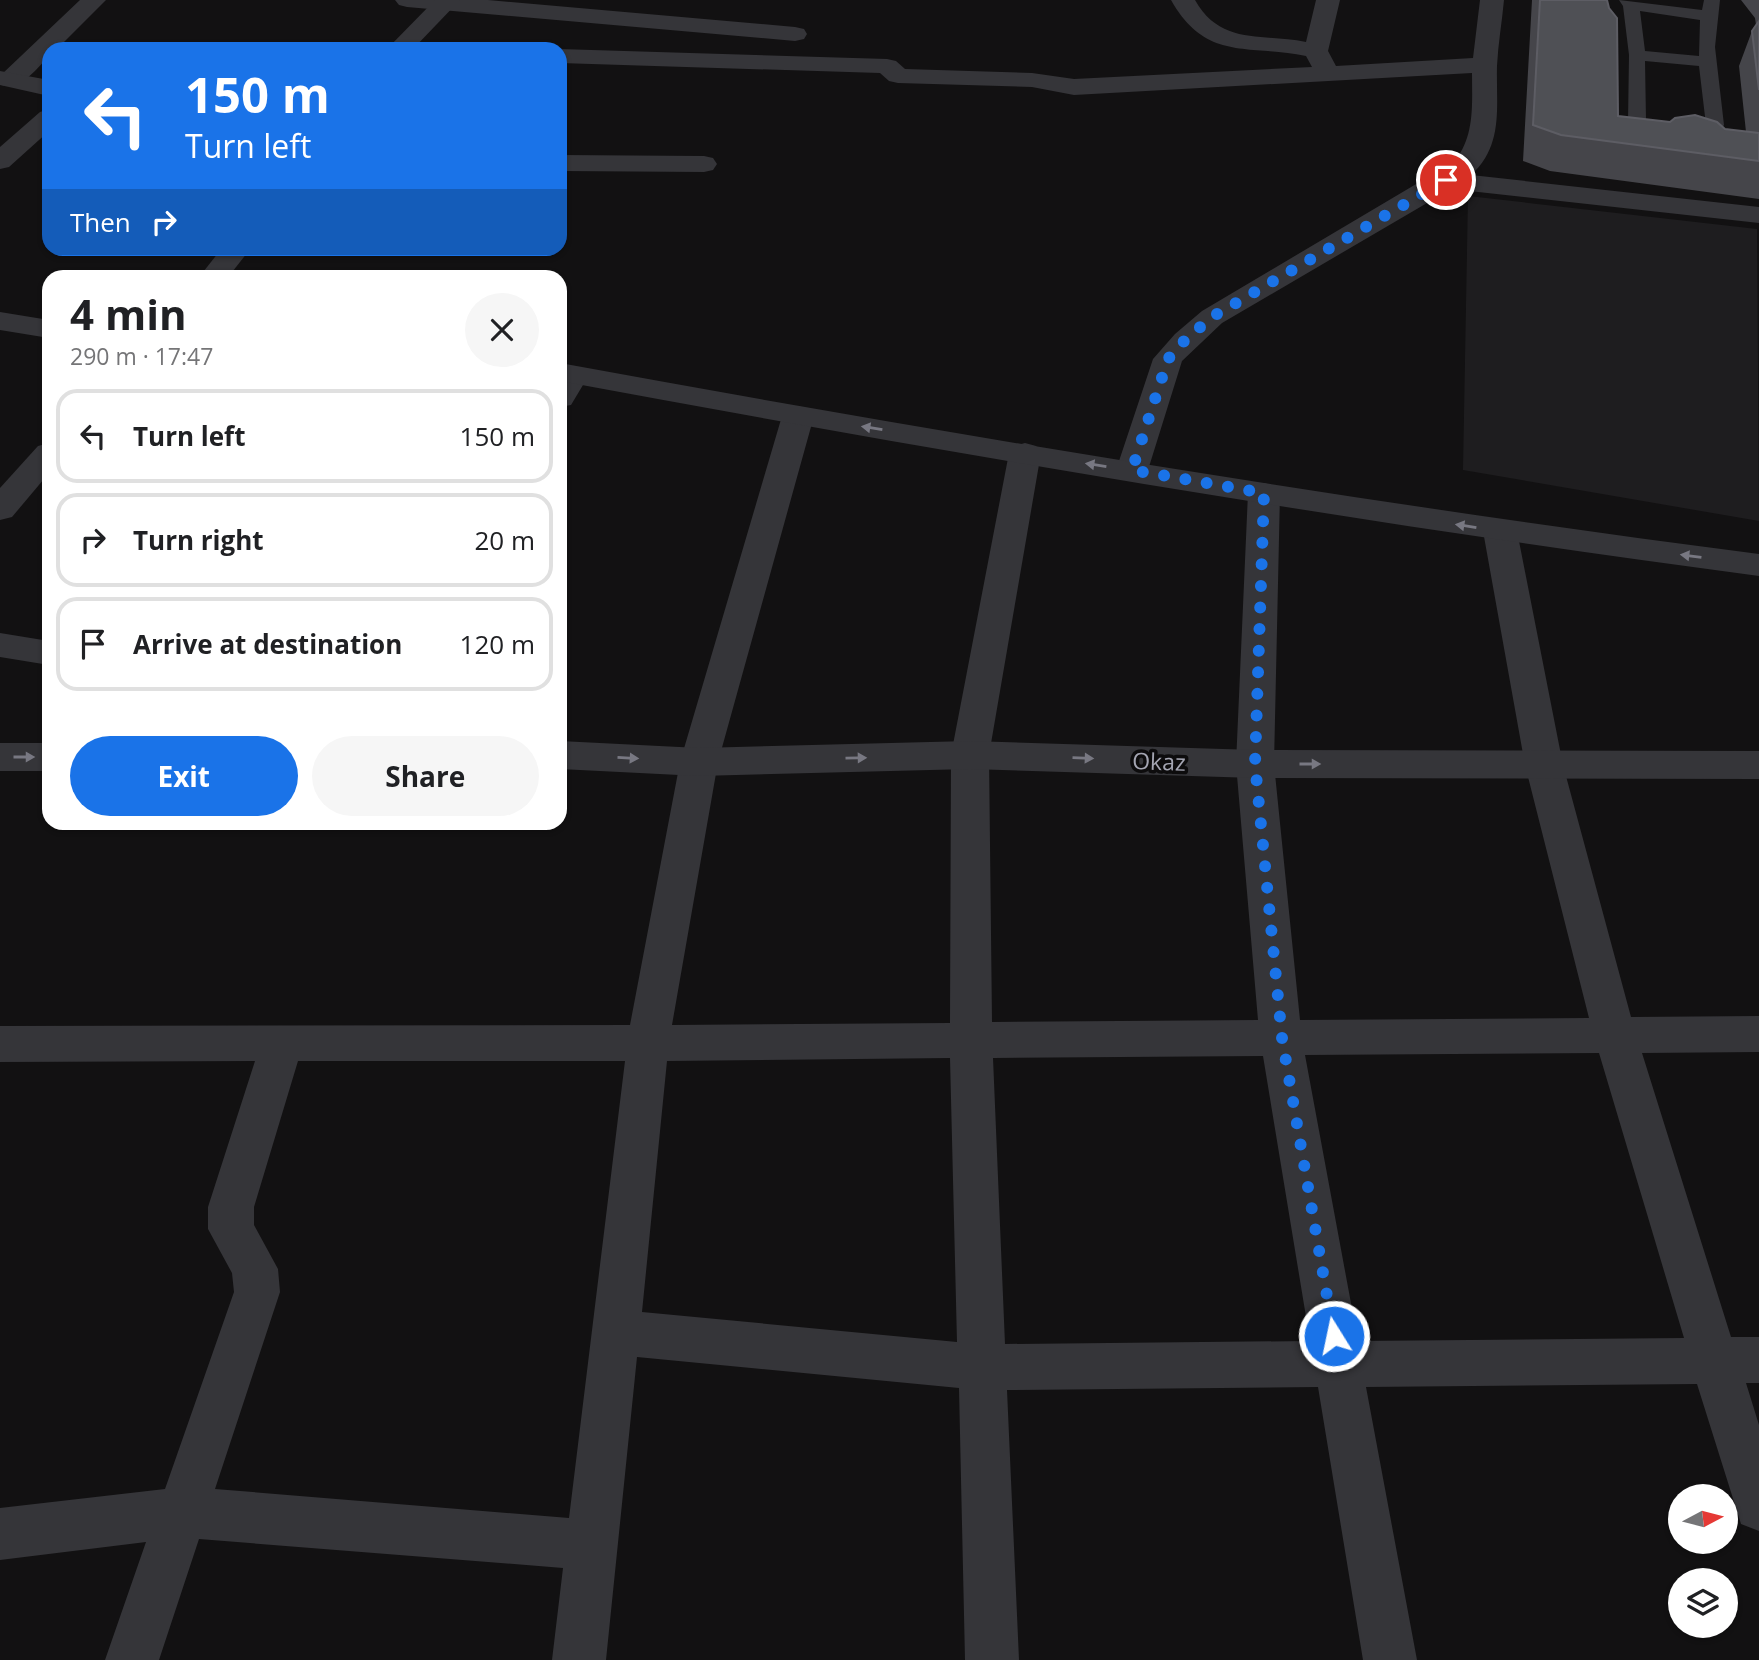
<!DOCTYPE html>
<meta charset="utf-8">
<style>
:root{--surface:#fff;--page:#f6f6f6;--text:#202124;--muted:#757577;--line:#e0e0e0;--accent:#1a73e8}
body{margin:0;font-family:"Open Sans",sans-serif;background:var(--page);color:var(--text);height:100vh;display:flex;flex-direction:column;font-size:26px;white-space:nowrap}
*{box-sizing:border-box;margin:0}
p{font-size:23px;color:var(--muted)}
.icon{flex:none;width:38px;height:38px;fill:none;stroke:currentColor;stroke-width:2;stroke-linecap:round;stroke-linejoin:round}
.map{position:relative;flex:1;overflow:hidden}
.details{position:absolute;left:42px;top:270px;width:525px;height:560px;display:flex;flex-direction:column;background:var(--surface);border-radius:21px;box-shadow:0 2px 5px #0004}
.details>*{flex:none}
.top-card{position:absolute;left:42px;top:42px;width:525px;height:214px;border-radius:21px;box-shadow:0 2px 5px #0004;background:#1a73e8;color:#fff;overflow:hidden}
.needle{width:46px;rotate:83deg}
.controls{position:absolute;left:1668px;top:1484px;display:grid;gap:14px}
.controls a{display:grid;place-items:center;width:70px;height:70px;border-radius:50%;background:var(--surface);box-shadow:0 2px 5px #0004;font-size:35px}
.pin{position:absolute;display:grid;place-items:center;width:60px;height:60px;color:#fff;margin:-30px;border:4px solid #fff;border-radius:50%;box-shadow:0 2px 7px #0007}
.me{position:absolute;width:77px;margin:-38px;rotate:350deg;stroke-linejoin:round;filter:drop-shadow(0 0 5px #0008)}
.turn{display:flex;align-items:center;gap:24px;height:147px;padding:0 28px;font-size:32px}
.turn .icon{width:91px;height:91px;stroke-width:2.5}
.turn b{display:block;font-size:49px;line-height:60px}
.then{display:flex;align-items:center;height:66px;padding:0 28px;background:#0003;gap:14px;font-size:26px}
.round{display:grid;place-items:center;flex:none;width:74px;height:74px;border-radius:37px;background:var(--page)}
.head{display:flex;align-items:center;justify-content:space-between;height:119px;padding:0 28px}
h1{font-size:42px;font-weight:700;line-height:52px}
.primary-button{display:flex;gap:14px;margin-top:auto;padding:14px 28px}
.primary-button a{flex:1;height:80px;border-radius:42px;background:var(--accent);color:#fff;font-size:28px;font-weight:700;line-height:80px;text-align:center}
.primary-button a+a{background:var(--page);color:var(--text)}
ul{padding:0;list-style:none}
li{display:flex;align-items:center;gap:21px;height:94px;margin:0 14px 10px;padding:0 14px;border:4px solid var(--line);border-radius:21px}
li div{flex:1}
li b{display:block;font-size:26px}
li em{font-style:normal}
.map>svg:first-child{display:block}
.built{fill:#1e1d1f}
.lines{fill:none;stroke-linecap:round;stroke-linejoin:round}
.service{fill:#353539;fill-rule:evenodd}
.minor{fill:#353539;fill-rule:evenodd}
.tertiary{fill:#353539;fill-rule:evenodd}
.wall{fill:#45454a}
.building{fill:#4f5055;stroke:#5d5d64;stroke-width:2}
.oneway{fill:#787882}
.route{stroke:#1a73e8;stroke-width:12;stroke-dasharray:0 21.6}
.labels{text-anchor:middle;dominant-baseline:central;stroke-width:7;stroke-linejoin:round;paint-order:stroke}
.street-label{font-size:23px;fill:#a4a5b2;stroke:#0d0c0d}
</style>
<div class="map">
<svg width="1759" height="1660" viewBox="0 0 1759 1660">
<rect width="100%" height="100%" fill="#121112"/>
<!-- built -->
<path class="built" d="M1468,196L1757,229L1759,521L1463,470Z"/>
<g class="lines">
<!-- service -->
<path class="service" d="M1619,0L1702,10L1704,0H1720L1715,47L1724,125L1717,137C1689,146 1649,148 1628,122L1629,55L1623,6ZM1640,11L1700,20L1699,56L1645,51ZM1645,61L1699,66L1706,125L1704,130L1672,132L1646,120Z"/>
<!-- minor -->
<g class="minor">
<path d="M80,0H106L57,49H49V56C35,70 22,90 1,85V75Z"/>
<path d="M395,0H488L795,27L804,29L807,34L804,39L795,41L407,7L399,5Z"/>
<path d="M1171,0H1195C1221,46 1262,33 1306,42L1316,0H1340L1328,51L1336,66L1473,58L1480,0H1504C1502,22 1498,44 1497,66C1496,107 1504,145 1471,175L1759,207V223L1451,189L1222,323L1182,361L1148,470L1143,477L1132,480L1121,477L1116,470L1153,359L1175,334L1202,311L1455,161C1475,135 1472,105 1472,73L1074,95L1032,87L898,83L889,81L880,73L560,63L559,49L887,59L896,61L905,69L1032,73L1074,79L1312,67L1306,56C1248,44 1206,62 1171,0Z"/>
<path d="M49,109V131L9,167L0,169V147L40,112Z"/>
<path d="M560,155L704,156L713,158L717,164L713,170L704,172L560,171Z"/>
<path d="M0,312L49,320V338L0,330Z"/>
<path d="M574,366L585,369L589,375L571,405L560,407V373L563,369Z"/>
<path d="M798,406L809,409L814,416L718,762L672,1025L950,1023L951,755L1009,453L1014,446L1025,443L1036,446L1041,453L989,755L992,1022L1258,1020L1236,764L1248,493L1253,486L1264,483L1275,486L1280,493L1274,764L1300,1020L1589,1018L1525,765L1483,531L1488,523L1500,520L1512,523L1517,531L1563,765L1631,1017L1759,1016V1052L1642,1053L1731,1337H1759V1383H1746L1759,1425V1531L1741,1524L1697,1384L1366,1387L1417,1660H1363L1318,1387L1007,1390L1019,1660H965L959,1388L637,1357L606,1660H552L563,1568L199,1539L159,1660H105L146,1542L0,1560V1508L165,1489L234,1292L232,1273L208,1229V1207L255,1061L0,1062V1026L630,1025L680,762L782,416L787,409ZM1599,1053L1684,1338L1358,1341L1305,1055ZM1263,1056L1310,1341L1005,1344L993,1058ZM950,1058L957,1342L642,1312L667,1061ZM298,1061H625L569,1518L215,1489L280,1292L278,1269L254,1225V1207Z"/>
<path d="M0,633L49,641V665L0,657Z"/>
</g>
<!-- tertiary -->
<g class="tertiary">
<path d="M435,0H460L413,49H387Z"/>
<path d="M0,71L49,80V96L0,85Z"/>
<path d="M222,248H251L229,276H200Z"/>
<path d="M560,363C958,436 1358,502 1759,554V576C1358,523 958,455 560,381Z"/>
<path d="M49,443V473L12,517L0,520V488L38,446Z"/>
<path d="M560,741L699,748L970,741L1255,750L1759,751V779L1255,778L970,769L699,776L560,769Z"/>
<rect x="0" y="743" width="49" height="28"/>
</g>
</g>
<!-- wall -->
<path class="wall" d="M1532,0H1607L1618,116L1746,132L1739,66L1752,31L1756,25L1755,18L1741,0H1759V199L1550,171L1523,161Z"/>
<!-- building -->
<g class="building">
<path d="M1540,0H1607L1609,8L1617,18L1618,116L1670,122L1675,118L1695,115L1717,122L1725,129L1759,133V161L1561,135L1533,125Z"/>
<path d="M1759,21V90L1752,31Z"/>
</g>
<!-- one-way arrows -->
<defs><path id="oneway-solid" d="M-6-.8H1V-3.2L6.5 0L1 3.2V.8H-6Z" transform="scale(1.75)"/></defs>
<g class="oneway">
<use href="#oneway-solid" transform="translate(872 428) rotate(-171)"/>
<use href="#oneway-solid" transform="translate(1096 465) rotate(-171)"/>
<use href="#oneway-solid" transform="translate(1466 526) rotate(-171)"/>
<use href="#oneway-solid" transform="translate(1691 556) rotate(-173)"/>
<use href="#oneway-solid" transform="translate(24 757)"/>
<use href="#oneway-solid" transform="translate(628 758) rotate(3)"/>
<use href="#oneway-solid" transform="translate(856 758) rotate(-1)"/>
<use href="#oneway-solid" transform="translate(1083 758) rotate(2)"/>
<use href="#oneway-solid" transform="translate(1310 764)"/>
</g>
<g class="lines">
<!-- route -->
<path class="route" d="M1334,1336L1282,1038L1255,764L1264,493L1132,470L1168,359L1185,340L1212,317L1446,180"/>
</g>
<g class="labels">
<!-- street labels -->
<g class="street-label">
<text transform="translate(1159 761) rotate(2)">Okaz</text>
</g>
</g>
</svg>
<div class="controls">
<a><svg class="needle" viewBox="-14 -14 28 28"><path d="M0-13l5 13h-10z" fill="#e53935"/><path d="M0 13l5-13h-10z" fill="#757577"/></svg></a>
<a><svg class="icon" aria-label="layers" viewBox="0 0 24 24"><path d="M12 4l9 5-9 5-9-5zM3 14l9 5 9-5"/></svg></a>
</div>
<div class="pin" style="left:1446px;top:180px;background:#d93025"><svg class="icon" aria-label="arrive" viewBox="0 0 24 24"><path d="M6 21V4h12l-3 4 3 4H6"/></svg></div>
<svg class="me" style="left:1334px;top:1336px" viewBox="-20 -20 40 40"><circle r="17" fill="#1a73e8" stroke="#fff" stroke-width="3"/><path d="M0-11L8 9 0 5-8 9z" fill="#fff"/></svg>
<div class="top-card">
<div class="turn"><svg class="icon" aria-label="left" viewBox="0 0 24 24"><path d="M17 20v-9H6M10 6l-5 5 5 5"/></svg><div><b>150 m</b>Turn left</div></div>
<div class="then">Then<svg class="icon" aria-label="right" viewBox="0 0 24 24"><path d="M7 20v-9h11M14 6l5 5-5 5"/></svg></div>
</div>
<section class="details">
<div class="head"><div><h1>4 min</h1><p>290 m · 17:47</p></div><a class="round"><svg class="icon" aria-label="close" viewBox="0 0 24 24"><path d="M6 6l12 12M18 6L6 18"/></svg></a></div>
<ul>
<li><svg class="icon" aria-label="left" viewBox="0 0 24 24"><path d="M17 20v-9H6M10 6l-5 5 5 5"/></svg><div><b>Turn left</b></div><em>150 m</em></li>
<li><svg class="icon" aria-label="right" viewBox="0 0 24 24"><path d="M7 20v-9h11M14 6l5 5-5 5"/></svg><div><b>Turn right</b></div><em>20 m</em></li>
<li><svg class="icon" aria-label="arrive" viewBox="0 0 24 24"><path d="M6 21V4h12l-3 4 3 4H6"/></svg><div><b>Arrive at destination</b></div><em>120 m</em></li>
</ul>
<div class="primary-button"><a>Exit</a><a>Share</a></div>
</section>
</div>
